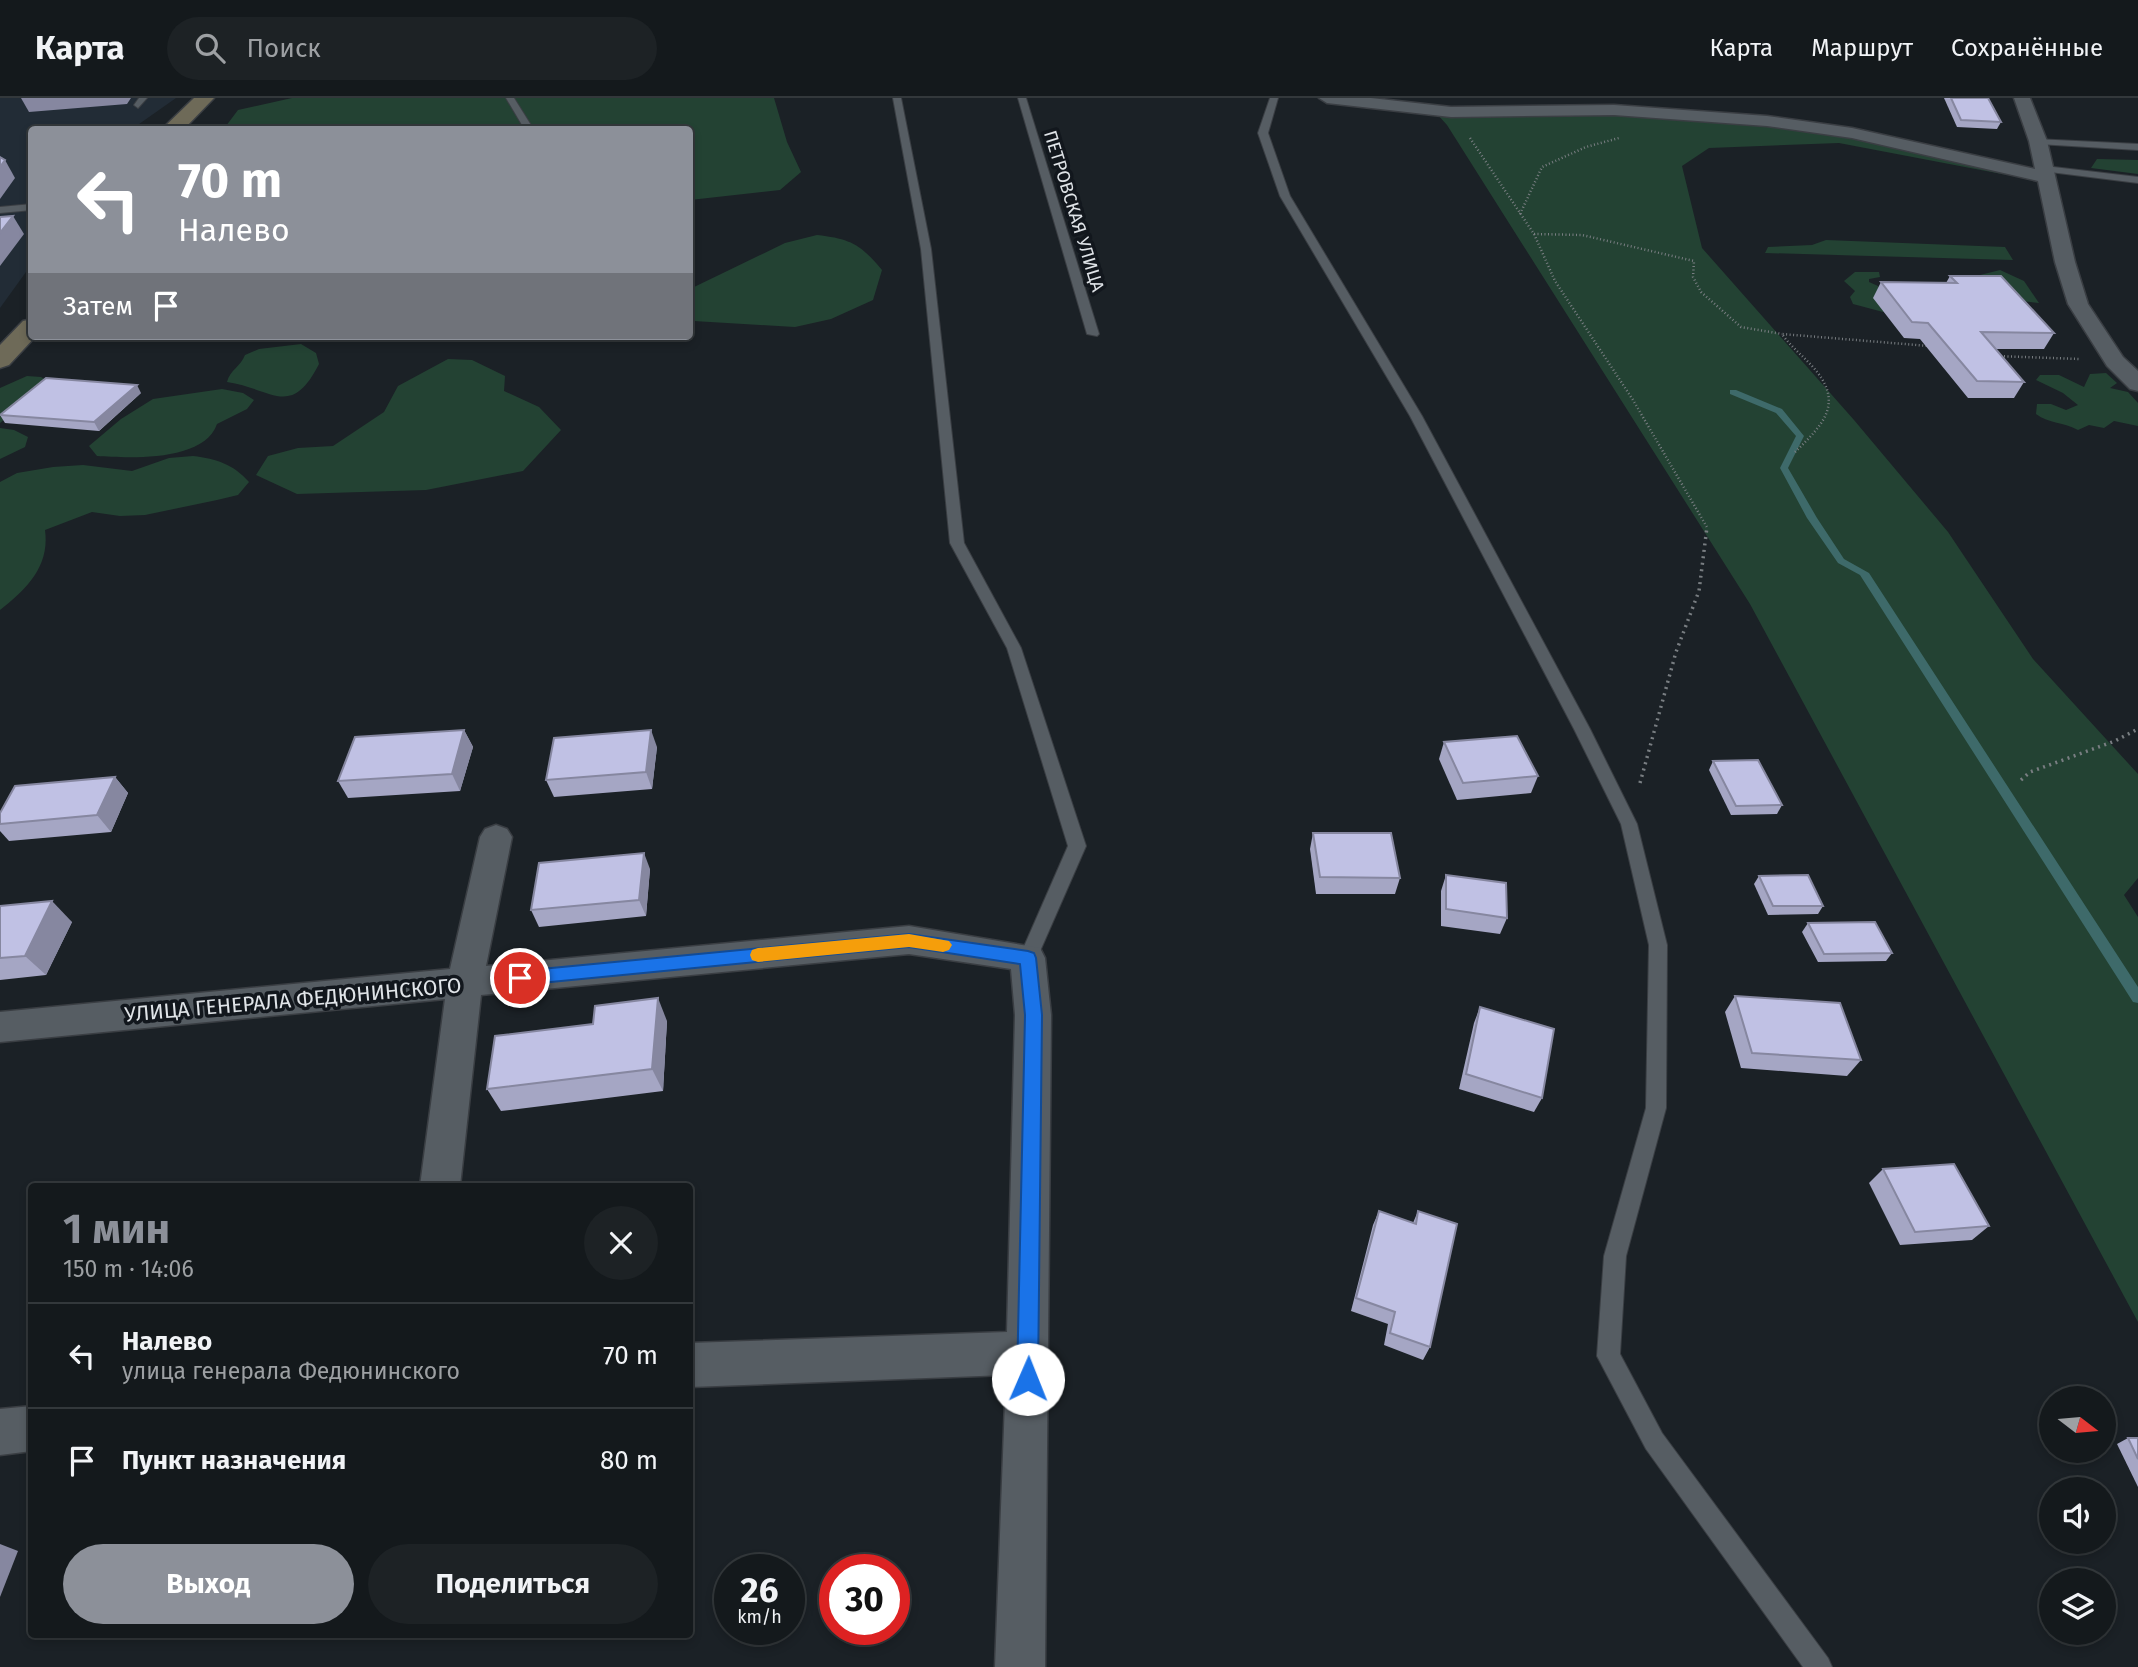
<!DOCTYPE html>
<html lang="ru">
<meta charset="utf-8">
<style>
:root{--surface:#14191c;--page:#1d2225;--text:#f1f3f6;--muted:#9da0a3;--line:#33383b;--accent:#8c9099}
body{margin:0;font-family:"Fira Sans",sans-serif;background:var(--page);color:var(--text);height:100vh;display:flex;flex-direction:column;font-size:26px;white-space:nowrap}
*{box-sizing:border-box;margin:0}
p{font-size:23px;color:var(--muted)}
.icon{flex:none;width:38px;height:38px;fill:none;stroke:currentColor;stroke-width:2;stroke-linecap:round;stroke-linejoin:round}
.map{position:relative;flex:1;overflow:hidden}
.drawer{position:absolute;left:28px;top:1085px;width:665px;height:455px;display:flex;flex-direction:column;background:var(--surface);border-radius:7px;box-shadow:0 4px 10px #0003,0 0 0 2px var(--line)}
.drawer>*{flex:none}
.guide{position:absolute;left:28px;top:28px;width:665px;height:214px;border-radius:7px;box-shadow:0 4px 10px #0003,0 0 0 2px var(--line);background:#8c9099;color:#fff;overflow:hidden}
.needle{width:46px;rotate:106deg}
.tools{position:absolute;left:2039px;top:1288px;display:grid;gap:14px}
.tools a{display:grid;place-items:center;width:77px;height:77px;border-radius:50%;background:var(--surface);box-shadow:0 4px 10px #0003,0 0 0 2px var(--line);font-size:35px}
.speed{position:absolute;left:714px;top:1456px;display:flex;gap:14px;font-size:35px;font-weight:700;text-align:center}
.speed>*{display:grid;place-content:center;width:91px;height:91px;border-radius:50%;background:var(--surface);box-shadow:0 4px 10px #0003,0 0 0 2px var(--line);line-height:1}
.speed small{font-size:18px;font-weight:400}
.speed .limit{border:10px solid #d22;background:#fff;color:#111}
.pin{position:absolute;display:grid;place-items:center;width:60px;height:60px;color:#fff;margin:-30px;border:4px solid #fff;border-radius:50%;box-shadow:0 2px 7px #0007}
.me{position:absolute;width:77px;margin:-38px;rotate:1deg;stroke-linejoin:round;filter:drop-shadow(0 0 5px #0008)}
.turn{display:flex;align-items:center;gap:24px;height:147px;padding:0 35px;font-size:32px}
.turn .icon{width:91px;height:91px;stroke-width:2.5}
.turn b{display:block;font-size:49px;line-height:60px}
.then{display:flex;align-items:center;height:66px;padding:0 35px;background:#0003;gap:14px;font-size:26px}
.round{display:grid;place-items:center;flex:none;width:74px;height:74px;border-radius:37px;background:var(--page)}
.headline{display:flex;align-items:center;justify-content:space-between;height:119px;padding:0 35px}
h1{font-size:42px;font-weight:700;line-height:52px;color:var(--accent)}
.action{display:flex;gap:14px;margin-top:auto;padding:14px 35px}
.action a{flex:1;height:80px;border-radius:42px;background:var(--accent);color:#fff;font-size:28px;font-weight:700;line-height:80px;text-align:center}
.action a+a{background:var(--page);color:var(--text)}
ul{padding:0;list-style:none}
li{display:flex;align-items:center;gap:21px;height:105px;padding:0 35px;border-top:2px solid var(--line)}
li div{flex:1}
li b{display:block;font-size:26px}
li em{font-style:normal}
header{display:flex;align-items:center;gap:42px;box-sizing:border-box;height:98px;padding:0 35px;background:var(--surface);border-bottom:2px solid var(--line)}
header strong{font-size:33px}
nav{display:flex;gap:38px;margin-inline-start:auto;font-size:24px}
.search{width:490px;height:63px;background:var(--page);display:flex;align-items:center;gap:18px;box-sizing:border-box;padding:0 24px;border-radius:38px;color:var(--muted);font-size:26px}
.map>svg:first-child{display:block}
.built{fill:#222c36}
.green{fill:#234233}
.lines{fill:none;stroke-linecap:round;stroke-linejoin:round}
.stream{fill:#3e6a6a;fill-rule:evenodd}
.service-casing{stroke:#3a3e43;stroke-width:2}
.minor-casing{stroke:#3a3e43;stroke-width:3}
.secondary-casing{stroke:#3a3e43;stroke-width:3}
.path-far1{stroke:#797e82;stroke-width:2.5;stroke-dasharray:1 2.5;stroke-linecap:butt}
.path{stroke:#797e82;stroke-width:3.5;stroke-dasharray:2 4.5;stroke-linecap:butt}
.service{fill:#565d63;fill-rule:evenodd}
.minor{fill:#565d63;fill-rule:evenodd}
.secondary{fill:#6e6a58;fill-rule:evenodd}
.wall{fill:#a5a6c4}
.shaded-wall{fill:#8687a0}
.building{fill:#c0c1e4;stroke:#8687a0;stroke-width:2}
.route{fill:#1a73e8;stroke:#114b97;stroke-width:2}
.slow{fill:#f59e0b}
.labels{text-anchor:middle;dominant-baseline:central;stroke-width:7;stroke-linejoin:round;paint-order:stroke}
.far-street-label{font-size:18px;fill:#e0e4e8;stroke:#12171d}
.street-label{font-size:21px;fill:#e0e4e8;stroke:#12171d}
</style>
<header>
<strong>Карта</strong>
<div class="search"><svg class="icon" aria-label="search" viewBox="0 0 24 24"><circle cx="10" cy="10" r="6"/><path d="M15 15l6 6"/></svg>Поиск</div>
<nav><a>Карта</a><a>Маршрут</a><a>Сохранённые</a></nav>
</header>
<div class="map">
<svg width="2138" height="1569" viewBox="0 0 2138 1569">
<rect width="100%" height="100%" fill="#1b2126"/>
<!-- built -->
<path class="built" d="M0,0H176L132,31L32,32L31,167L0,210Z"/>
<!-- green -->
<g class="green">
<path d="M292,0H774L787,44L801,74L780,92L690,102V32H223L238,12Z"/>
<path d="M1437,16H1640L1774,28L1878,44L2007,77L1839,45L1709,50L1682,68L1702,150L1854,322L1948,434L2033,561L2138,676V780L2124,797L2138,819V1224L1750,506L1447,27Z"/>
<path d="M2097,61L2138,62V76L2091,70Z"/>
<path d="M817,137C851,141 860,146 882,172L873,202L831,221L795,229L694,223L690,219V191L785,145Z"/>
<path d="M1826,142L2005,149L2013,162L1765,155L1768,149L1812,147Z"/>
<path d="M2000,172L2024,183L2039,205L2014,202L1976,178Z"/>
<path d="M1855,174H1879L1880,179L1869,181V184L1878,188L1881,196L1899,215L1883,214L1853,206L1850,199L1855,193L1844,183Z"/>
<path d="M301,246L316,255L319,266C291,321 273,291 227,284C230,272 241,268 245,257L259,251Z"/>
<path d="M448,261L472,262L505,278L504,293L539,309L561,332L523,373L426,392L297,396L256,377L268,358L298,350L333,348L384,314L398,288Z"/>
<path d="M2106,275L2117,285L2110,290L2128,294L2138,305V328L2114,323L2104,330L2089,327L2078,332C2064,324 2049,326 2036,316L2037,306H2051L2066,312L2078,307L2063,295L2036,282L2040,277H2059L2084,289L2090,276Z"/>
<path d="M27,278L41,279L49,284L0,325V290Z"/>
<path d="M222,291L243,295L254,302L247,311L217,326C204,364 130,360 97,358L89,348L121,321L153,301Z"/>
<path d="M0,330L14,332L28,339L25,349L0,361Z"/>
<path d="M193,358C217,361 233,366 249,384L238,397L217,402L145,417L120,418L92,414L45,432C50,469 26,491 0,512V384L17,375L53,369L83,367L132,373L169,360Z"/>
</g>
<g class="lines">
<!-- stream -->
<path class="stream" d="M1730,292H1736L1782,311L1804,338L1788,370L1817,420L1844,461L1869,475L2138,889V905L2133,904L1860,477L1838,465L1807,420L1780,370L1796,338L1776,315L1730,296Z"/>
<defs>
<g id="service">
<path d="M139,0H147L138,10L134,7Z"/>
<path d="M506,0H514L534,32H525Z"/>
<path d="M893,0H901L931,151L964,445L1021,550L1086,748L1037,860L1034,865L1028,867L1022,865L1019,860L1068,748L1007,550L950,445L921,151Z"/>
<path d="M1018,0H1026L1099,236L1097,238L1087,236Z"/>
<path d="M1270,0H1278L1268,35L1290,98L1422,318L1590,631L1637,726L1667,847L1666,1010L1626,1158L1620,1256L1662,1335L1828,1560L1832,1569H1803L1646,1351L1597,1258L1604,1158L1646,1010L1649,847L1621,726L1574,631L1410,318L1280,98L1258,35Z"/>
<path d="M2035,41L2138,46V52L2038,46L2035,45Z"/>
<path d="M2045,68L2138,79V85L2042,73L2040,71Z"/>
<path d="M32,106V112L0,115V109Z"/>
</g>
<g id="minor">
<path d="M1319,0H1371L1451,9L1614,7L1767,18L1852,30L2035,71L2029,43L2014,0H2030L2047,43L2075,164L2088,206L2123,259L2138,273V293L2130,291L2107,268L2068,206L2055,164L2038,83L1852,40L1767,28L1614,17L1451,19L1327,5Z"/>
<path d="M496,727L507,731L512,739L486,868L909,828L1040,850L1045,860L1051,917L1045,1569H995L1006,1277L690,1289V1245L1007,1234L1015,917L1011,871L909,856L481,897L460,1088H420L445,901L0,944V914L450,871L480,739L485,731Z"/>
<path d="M32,1308V1353L0,1357V1311Z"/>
</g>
<g id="secondary">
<path d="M194,0H214L183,32H161Z"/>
<path d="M32,221V238H36L9,267L0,270V247L23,223Z"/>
</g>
</defs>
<!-- service casing -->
<use href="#service" class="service-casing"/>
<!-- minor casing -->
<use href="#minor" class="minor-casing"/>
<!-- secondary casing -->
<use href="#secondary" class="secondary-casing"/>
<!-- path-far1 -->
<g class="path-far1">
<path d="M1470,40L1534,136L1555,183L1633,302L1708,431"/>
<path d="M1520,116L1542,69L1586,49L1619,40"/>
<path d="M1534,136L1582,137L1694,163L1693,179L1701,194L1741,229L1782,236"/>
<path d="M1997,258L2079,261"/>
<path d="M1795,354C1824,326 1845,304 1812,268C1802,257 1790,248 1782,236L1929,248"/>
</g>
<!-- path -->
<g class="path">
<path d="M2021,682L2030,674L2115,643L2138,631"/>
<path d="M1640,685L1676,554L1699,493L1707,429"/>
</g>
<!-- service -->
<use href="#service" class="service"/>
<!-- minor -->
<use href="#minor" class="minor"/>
<!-- secondary -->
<use href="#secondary" class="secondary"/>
</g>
<!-- wall -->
<g class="wall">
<path d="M1944,0H1988L2001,24L1997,31L1957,29Z"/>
<path d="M1950,178L2054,235L2044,251H1995L2024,284L2014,300H1968L1920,241L1904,240L1873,200L1881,184L1946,185Z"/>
<path d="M141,295L99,333L5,325L0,317Z"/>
<path d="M464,632L473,649L460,693L348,700L338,683Z"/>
<path d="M1444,644L1538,678L1531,695L1457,702L1439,661Z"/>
<path d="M657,649L652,691L554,699L546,682Z"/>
<path d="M1713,663L1782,707L1777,716L1731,717L1709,672Z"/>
<path d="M115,679L128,695L111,734L9,743L0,733V715Z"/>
<path d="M1313,735L1400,780L1395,796H1316L1310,751Z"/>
<path d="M650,771L646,818L539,829L531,812Z"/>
<path d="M1446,777L1507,820L1500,836L1441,828V793Z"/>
<path d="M1759,778L1823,808L1818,816L1768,817L1754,786Z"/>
<path d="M0,808L72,824L46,877L0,882Z"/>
<path d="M1808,825L1892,855L1886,863L1818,864L1802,834Z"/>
<path d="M1735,898L1861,962L1847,978L1741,970L1725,914Z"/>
<path d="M1480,909L1542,1000L1534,1014L1459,991L1474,925Z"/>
<path d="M667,923L663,993L501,1013L487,991L593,926Z"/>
<path d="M1883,1071L1989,1128L1972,1142L1900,1147L1869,1085Z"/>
<path d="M1379,1113L1413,1125L1418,1113L1430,1249L1423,1262L1384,1247L1388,1226L1351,1213L1373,1127Z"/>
<path d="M2128,1340H2138V1389L2117,1346Z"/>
</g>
<!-- shaded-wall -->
<g class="shaded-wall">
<path d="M21,0H131L127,6L29,14Z"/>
<path d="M5,62L15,80L0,101V69Z"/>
<path d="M13,118L24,136L0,168V135Z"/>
<path d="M137,287L141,295L99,333L94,324Z"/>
<path d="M464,632L473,649L460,693L452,676Z"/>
<path d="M651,632L657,649L652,691L646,674Z"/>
<path d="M115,679L128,695L111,734L97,717Z"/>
<path d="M644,755L650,771L646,818L639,802Z"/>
<path d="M52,803L72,824L46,877L25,858Z"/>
<path d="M658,900L667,923L663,993L652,971Z"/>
<path d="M0,1446L18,1453L0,1499Z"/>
</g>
<!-- building -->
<g class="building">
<path d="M1951,0H1988L2001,24L1961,22Z"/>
<path d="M0,59L5,62L0,69Z"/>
<path d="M13,118L0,135V119Z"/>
<path d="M1950,178H2001L2054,235L1981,234L2024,284L1977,283L1928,225L1912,224L1881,184L1957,185Z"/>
<path d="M46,280L137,287L94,324L0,317Z"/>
<path d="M464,632L452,676L338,683L355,639Z"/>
<path d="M651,632L646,674L546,682L554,640Z"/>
<path d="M1517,638L1538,678L1463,685L1444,644Z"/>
<path d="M1758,662L1782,707L1736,708L1713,663Z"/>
<path d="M115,679L97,717L0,726V715L15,688Z"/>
<path d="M1313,735H1391L1400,780L1320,779Z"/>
<path d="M644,755L639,802L531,812L539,765Z"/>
<path d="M1446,777L1506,785L1507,820L1446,811Z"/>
<path d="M1808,777L1823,808H1773L1759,778Z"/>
<path d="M52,803L25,858L0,860V808Z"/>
<path d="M1875,824L1892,855L1824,856L1808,825Z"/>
<path d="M1735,898L1840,905L1861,962L1752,955Z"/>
<path d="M658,900L652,971L487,991L495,938L593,926L595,908Z"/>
<path d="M1480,909L1554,931L1542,1000L1466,976Z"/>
<path d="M1954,1066L1989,1128L1915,1134L1883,1071Z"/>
<path d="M1379,1113L1416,1126L1418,1113L1457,1126L1430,1249L1390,1235L1395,1214L1356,1200Z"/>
<path d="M2128,1340H2138V1361Z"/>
</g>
<!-- route -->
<path class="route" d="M909,836L1028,853L1034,855L1036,860L1042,917L1038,1281L1035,1289L1028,1292L1020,1289L1017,1281L1025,917L1020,866L909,849L520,887L514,885L512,880L514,875L520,873Z"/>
<!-- slow -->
<path class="slow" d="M909,836L949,843L952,847L949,852L943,854L909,849L758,864L752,862L750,857L752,852L758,850Z"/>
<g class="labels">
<!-- far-street labels -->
<g class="far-street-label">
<text transform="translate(1074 113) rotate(73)">ПЕТРОВСКАЯ УЛИЦА</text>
</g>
<!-- street labels -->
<g class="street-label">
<text transform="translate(293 902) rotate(-5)">УЛИЦА ГЕНЕРАЛА ФЕДЮНИНСКОГО</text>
</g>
</g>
</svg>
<div class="tools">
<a><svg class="needle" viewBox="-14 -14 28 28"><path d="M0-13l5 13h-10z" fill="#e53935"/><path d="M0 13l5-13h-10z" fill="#9da0a3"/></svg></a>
<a><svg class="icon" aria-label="sound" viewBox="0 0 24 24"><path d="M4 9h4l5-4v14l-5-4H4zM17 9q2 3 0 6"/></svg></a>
<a><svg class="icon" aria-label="layers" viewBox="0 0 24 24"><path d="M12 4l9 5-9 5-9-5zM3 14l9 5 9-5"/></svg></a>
</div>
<div class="speed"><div>26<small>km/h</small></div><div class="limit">30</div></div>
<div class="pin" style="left:520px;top:880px;background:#d93025"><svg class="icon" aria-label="arrive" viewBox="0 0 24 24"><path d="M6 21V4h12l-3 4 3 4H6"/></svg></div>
<svg class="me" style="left:1028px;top:1281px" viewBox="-20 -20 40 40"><circle r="19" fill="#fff"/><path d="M0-13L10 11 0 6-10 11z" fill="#1a73e8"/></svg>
<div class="guide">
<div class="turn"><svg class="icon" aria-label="left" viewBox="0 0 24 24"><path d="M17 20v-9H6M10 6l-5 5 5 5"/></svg><div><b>70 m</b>Налево</div></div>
<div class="then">Затем<svg class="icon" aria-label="arrive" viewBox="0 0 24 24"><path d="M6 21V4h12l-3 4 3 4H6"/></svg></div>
</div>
<section class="drawer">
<div class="headline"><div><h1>1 мин</h1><p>150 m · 14:06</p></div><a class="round"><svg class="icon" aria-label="close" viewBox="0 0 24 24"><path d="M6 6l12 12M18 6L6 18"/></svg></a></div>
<ul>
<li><svg class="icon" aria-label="left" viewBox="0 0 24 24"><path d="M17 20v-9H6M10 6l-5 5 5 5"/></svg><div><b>Налево</b><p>улица генерала Федюнинского</p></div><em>70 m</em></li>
<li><svg class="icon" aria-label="arrive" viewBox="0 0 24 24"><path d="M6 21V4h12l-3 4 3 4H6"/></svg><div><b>Пункт назначения</b></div><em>80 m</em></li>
</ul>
<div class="action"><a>Выход</a><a>Поделиться</a></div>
</section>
</div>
